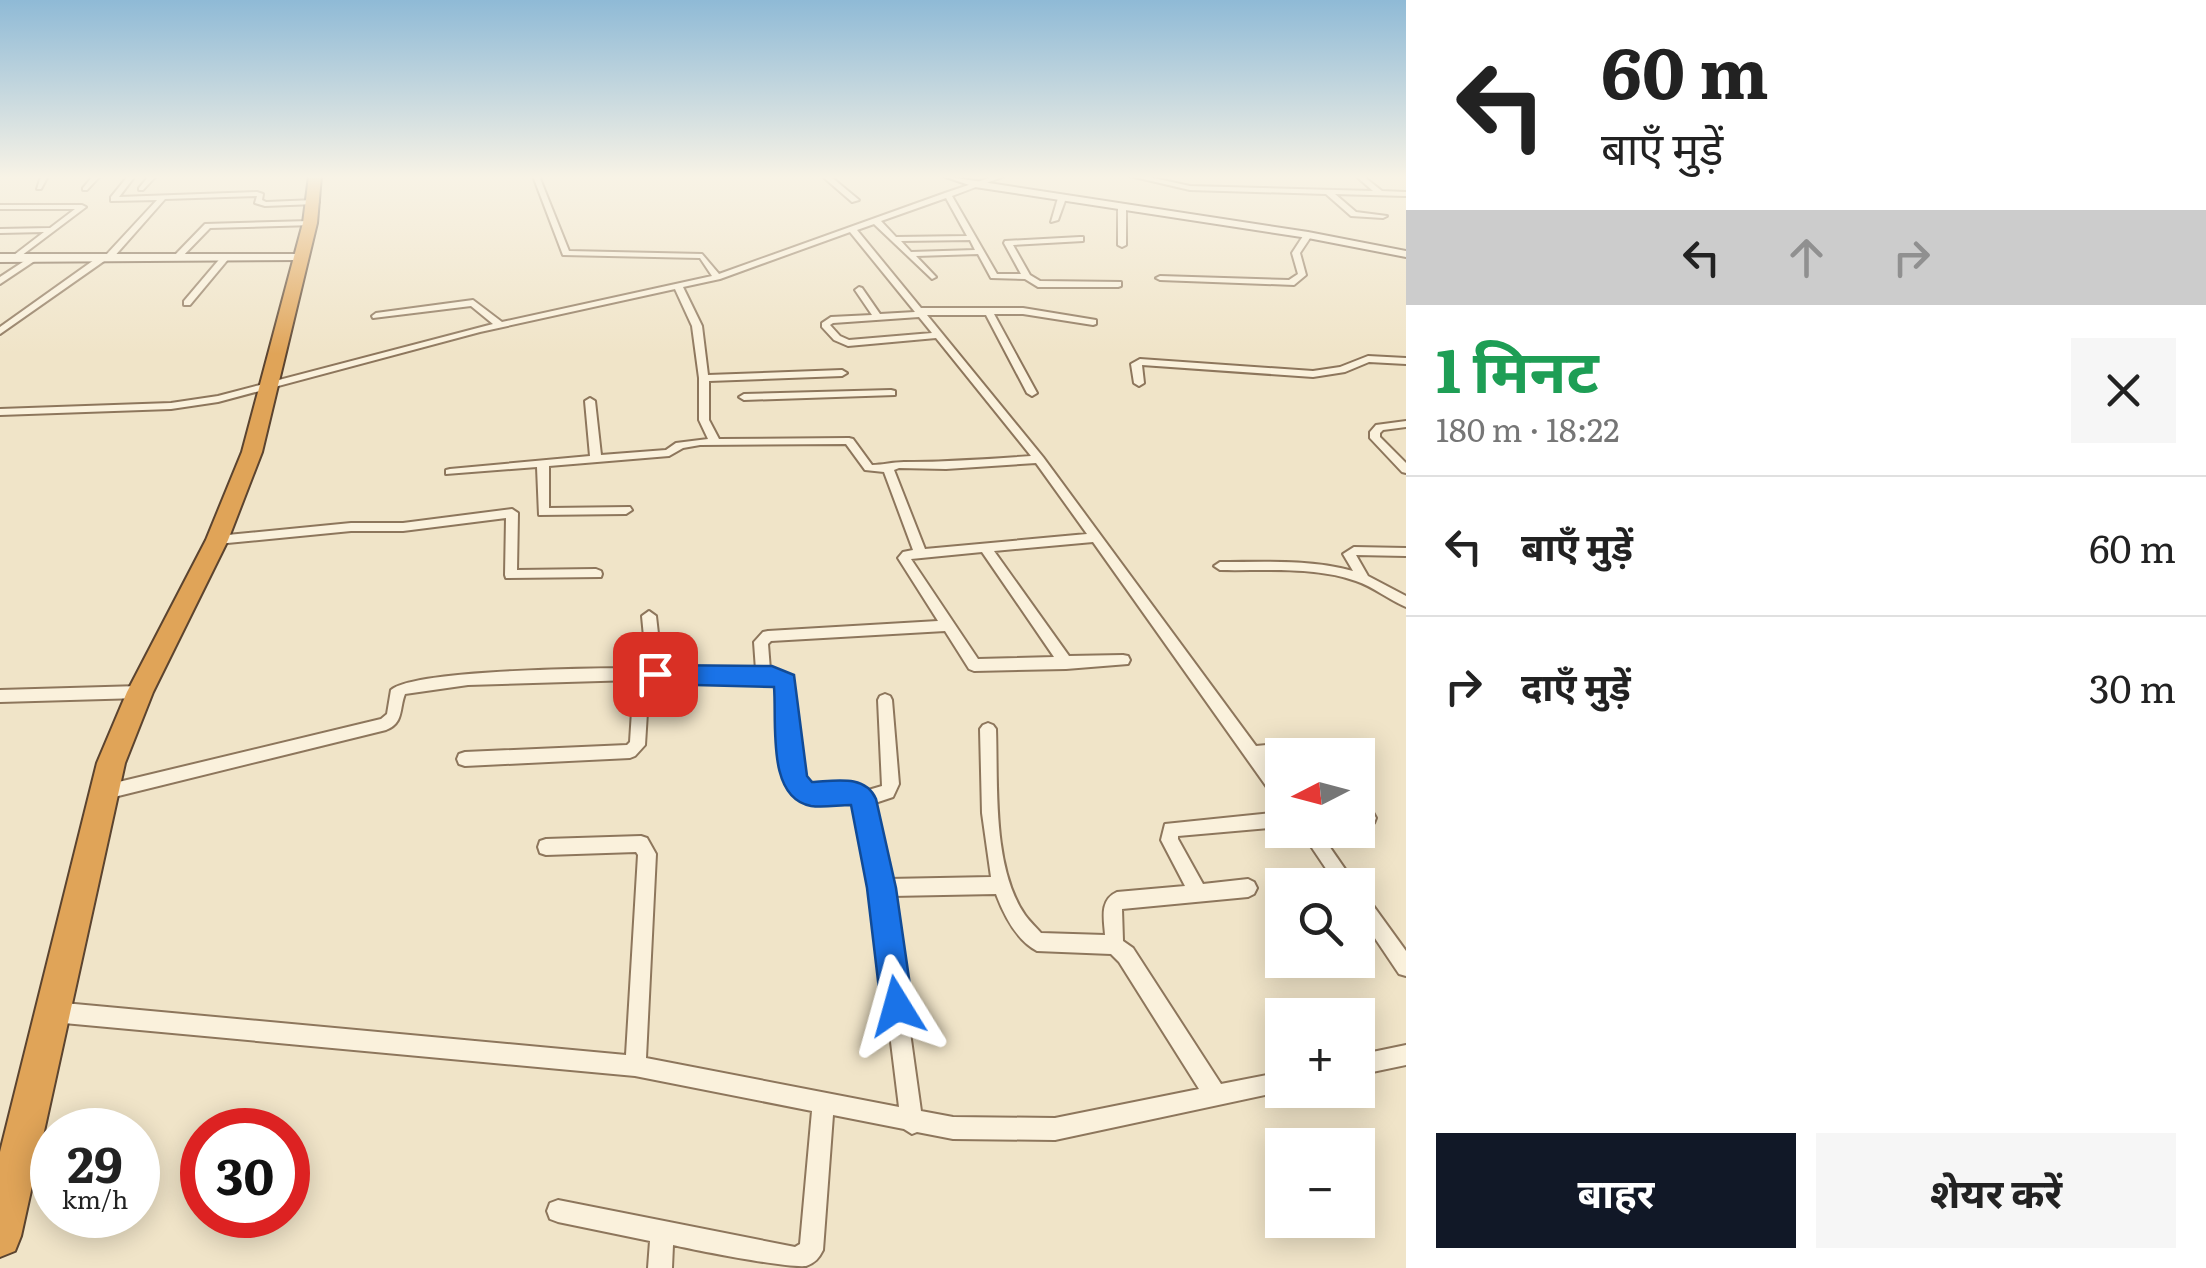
<!DOCTYPE html>
<html lang="hi">
<meta charset="utf-8">
<style>
:root{--surface:#fff;--page:#f6f6f6;--text:#222;--muted:#767676;--line:#e0e0e0;--accent:#111827}
body{margin:0;font-family:Literata,"Noto Sans Devanagari",serif;background:var(--page);color:var(--text);height:100vh;display:flex;flex-direction:column;font-size:38px;white-space:nowrap}
*{box-sizing:border-box;margin:0}
p{font-size:32px;color:var(--muted)}
.icon{flex:none;width:55px;height:55px;fill:none;stroke:currentColor;stroke-width:2;stroke-linecap:round;stroke-linejoin:round}
.map{position:relative;flex:1;overflow:hidden}
.sheet{display:flex;flex-direction:column;background:var(--surface);width:800px}
.sheet>*{flex:none}
.guide{background:#fff;color:var(--text);overflow:hidden}
.needle{width:65px;rotate:264deg}
.fabs{position:absolute;left:1265px;top:738px;display:grid;gap:20px}
.fabs a{display:grid;place-items:center;width:110px;height:110px;border-radius:0px;background:var(--surface);box-shadow:0 5px 25px #0003;font-size:50px}
.speed{position:absolute;left:30px;top:1108px;display:flex;gap:20px;font-size:50px;font-weight:700;text-align:center}
.speed>*{display:grid;place-content:center;width:130px;height:130px;border-radius:50%;background:var(--surface);box-shadow:0 5px 25px #0003;line-height:1}
.speed small{font-size:25px;font-weight:400}
.speed .limit{border:15px solid #d22;background:#fff;color:#111}
.pin{position:absolute;display:grid;place-items:center;width:85px;height:85px;color:#fff;margin:-42px;border-radius:20px;box-shadow:0 5px 15px #0006}
.me{position:absolute;width:110px;margin:-55px;rotate:352deg;stroke-linejoin:round;filter:drop-shadow(0 0 8px #0008)}
.turn{display:flex;align-items:center;gap:35px;height:210px;padding:0 30px;font-size:45px}
.turn .icon{width:130px;height:130px;stroke-width:2.5}
.turn b{display:block;font-size:70px;line-height:85px}
.lanes{display:flex;align-items:center;height:95px;padding:0 30px;background:#0003;justify-content:center;gap:50px;direction:ltr}
.lanes .off{opacity:.35}
.round{display:grid;place-items:center;flex:none;width:105px;height:105px;border-radius:0px;background:var(--page)}
.headline{display:flex;align-items:center;justify-content:space-between;height:170px;padding:0 30px}
h1{font-size:60px;font-weight:700;line-height:75px;color:#1e9e55}
.action{display:flex;gap:20px;margin-top:auto;padding:20px 30px}
.action a{flex:1;height:115px;border-radius:0px;background:var(--accent);color:#fff;font-size:40px;font-weight:700;line-height:115px;text-align:center}
.action a+a{background:var(--page);color:var(--text)}
ul{padding:0;list-style:none}
li{display:flex;align-items:center;gap:30px;height:140px;padding:0 30px;border-top:2px solid var(--line)}
li div{flex:1}
li b{display:block;font-size:38px}
li em{font-style:normal}
main{display:flex;flex:1;min-height:0}
.map>svg:first-child{display:block}
.lines{fill:none;stroke-linecap:round;stroke-linejoin:round}
.street-casing{stroke:#8d765c;stroke-width:4}
.secondary-casing{stroke:#6f573f;stroke-width:4}
.highway-casing{stroke:#5b4430;stroke-width:4}
.street{fill:#faf1dc;fill-rule:evenodd}
.secondary{fill:#faf1dc;fill-rule:evenodd}
.highway{fill:#e0a458;fill-rule:evenodd}
.route{fill:#1a73e8;stroke:#114b97;stroke-width:2.5}
</style>
<main>
<div class="map">
<svg width="1406" height="1268" viewBox="0 0 1406 1268">
<rect width="100%" height="100%" fill="#f0e4c8"/>
<g class="lines">
<defs>
<g id="street">
<path d="M41,176H48L41,189H37Z"/>
<path d="M93,176H100L87,190H83V188Z"/>
<path d="M128,176H135L119,197L257,192L263,194L262,200L266,202L315,200L319,202L315,204L265,206L255,203L257,196L165,199L112,259H107L0,334V327L101,255H106L157,200L111,201V197Z"/>
<path d="M149,176H156L143,190H139V188Z"/>
<path d="M533,176H539L569,251L702,254L719,274L945,193L995,176H1005L952,196L997,274H1021L1004,243L1005,241L1080,237H1083V241L1013,245L1030,275L1040,281L1121,282V286L1118,287H1038L1025,279L991,278L978,254L916,256L936,277L932,279L874,224L857,230L921,308H1023L1096,320V324L1093,325L1023,314H994L1037,393L1032,396L1027,393L986,315H927L1043,457L1256,746L1300,742L1322,750L1324,755H1282V757L1265,759L1282,783V802L1276,800L1093,542L994,551L1069,656L1123,655L1128,656L1130,660L1128,664L1066,669L974,671L969,669L945,631L771,641L768,644L770,670L791,678L793,682L802,777C821,793 845,779 865,791L882,786L878,700L880,696L885,694L890,696L892,700L899,784L893,797L872,804L888,879L991,877L982,813L980,729L983,725L988,723L993,725L996,729C998,786 992,867 1025,915C1030,922 1036,927 1041,933L1105,935C1104,919 1099,900 1117,892L1185,886L1161,840L1165,824L1282,812V827L1178,836V839L1203,884L1248,879L1254,882L1257,888L1254,894L1248,897L1122,909L1123,941L1133,948L1221,1084L1282,1072V1090H1288L1055,1140L953,1139L917,1132L912,1134L904,1129L833,1115L823,1250C819,1258 815,1263 806,1266C786,1268 699,1251 673,1245L672,1268H648L650,1241L558,1222L550,1219L547,1211L550,1203L558,1200L795,1247L800,1244L812,1111L635,1076L53,1022L46,1019L43,1012L46,1005L53,1002L626,1055L638,855L636,852L546,855L540,853L538,847L540,841L546,839L641,836L647,838L656,854L646,1058L899,1107L872,888L856,803L852,800C827,801 801,803 786,780L779,685L771,682L649,680L645,745L635,756L630,758L465,766L459,764L457,759L459,754L465,752L627,745L630,742L634,680L468,685L405,694C399,709 404,723 386,730L102,800L96,798L94,793L96,788L102,786L381,719L387,714L391,690C414,669 606,668 647,668L642,616L649,611L656,616L662,669L756,670L754,642L763,632L768,631L938,621L898,558L903,552L913,550L884,472L865,470L846,444L700,445L683,448L669,456L549,466V508L630,507L632,510L626,514L539,515L537,467L446,474V470L450,469L590,456L585,401L590,398L595,401L601,455L666,450L676,443L708,439L699,420V378L692,326L675,289L480,332L218,402L171,409L0,415V409L171,403L218,396L493,324L471,306L373,318L372,316L376,313L473,300L502,322L712,276L700,258L563,255ZM946,198L967,236L896,237L881,221ZM850,232L915,312L880,314L862,288L859,287L855,290L872,315L831,317L822,323V327L834,340L848,346L936,338L1031,456C988,459 946,462 904,462C892,462 884,465 872,465L853,439L849,438L719,439L709,420V381L842,376L847,373L842,370L708,375L702,326L683,287L720,279ZM970,240L975,250L911,252L901,241ZM919,317L932,333L849,340L840,336L830,325L833,323ZM1036,463L1087,534L925,549L894,470L899,468L946,469ZM982,552L1054,657L978,659L911,559ZM996,894C1004,915 1016,940 1037,951L1111,954L1119,962L1199,1089L1055,1118L953,1117L921,1111L891,896Z"/>
<path d="M822,176H830L859,200L852,202Z"/>
<path d="M1130,176H1144L1190,186L1373,191L1356,176H1363L1382,191L1406,192V196L1335,194L1356,212L1387,216L1383,218L1351,216L1326,194L1190,190Z"/>
<path d="M1062,196L1066,198L1058,220L1051,222L1058,198Z"/>
<path d="M0,205H82L86,207L17,259L13,257L14,255L44,232L0,233V229L50,228L75,209H0Z"/>
<path d="M1122,205L1126,207V245L1122,247L1118,245V207Z"/>
<path d="M310,221H313V225L210,228L180,259L173,257L205,224Z"/>
<path d="M1305,233L1312,235L1300,253L1306,275L1294,285L1160,280L1156,278L1160,276L1289,280L1298,274L1292,253Z"/>
<path d="M223,255L230,257L190,305H184V301Z"/>
<path d="M32,256L39,258L0,284V277Z"/>
<path d="M1368,356L1406,358V364L1369,362L1345,372L1313,377L1142,365L1144,383L1139,386L1134,383L1131,364L1140,359L1313,371L1340,367Z"/>
<path d="M891,390L895,391V395L744,400L739,397L744,394Z"/>
<path d="M1406,421V427L1383,430L1380,433V437L1406,463V473L1402,472L1370,438V432L1376,425Z"/>
<path d="M512,509L518,513L517,570L596,569L601,571L602,574L601,577L506,578L505,575L506,518L403,531H351L217,544L211,540L217,536L351,523H403Z"/>
<path d="M1354,547L1406,548V556L1356,555L1368,576L1406,596V607C1389,600 1374,587 1356,581C1313,566 1264,571 1220,570L1214,566L1220,562C1264,562 1310,559 1353,571L1343,554Z"/>
<path d="M140,686L145,688L147,692L145,696L140,698L0,702V690Z"/>
<path d="M1358,798C1367,801 1372,810 1376,818L1374,823L1368,826C1355,821 1357,809 1358,798Z"/>
<path d="M1300,830H1318L1356,885H1337Z"/>
<path d="M1358,890L1364,893L1406,951V976L1399,974L1358,913Z"/>
<path d="M1406,1045V1065L1358,1075V1055Z"/>
</g>
<g id="secondary">
<path d="M943,176L1308,232L1406,251V257L1308,238L975,187Z"/>
<path d="M0,254H301L307,257L301,260L0,262Z"/>
</g>
<path id="highway" d="M309,176H321L317,223L262,452L228,540L153,692L125,763L21,1236L15,1251L0,1257V1152L97,763L127,692L206,540L242,452L303,223Z"/>
</defs>
<!-- street casing -->
<use href="#street" class="street-casing"/>
<!-- secondary casing -->
<use href="#secondary" class="secondary-casing"/>
<!-- highway casing -->
<use href="#highway" class="highway-casing"/>
<!-- street -->
<use href="#street" class="street"/>
<!-- secondary -->
<use href="#secondary" class="secondary"/>
<!-- highway -->
<use href="#highway" class="highway"/>
</g>
<!-- sky -->
<linearGradient id="sky" x2="0" y2="1"><stop stop-color="#8fbad6"/><stop offset="0.5" stop-color="#f8f3e6"/><stop offset="1" stop-color="#f8f3e6" stop-opacity="0"/></linearGradient>
<rect width="1406" height="354" fill="url(#sky)"/>
<!-- route -->
<path class="route" d="M655,665L772,666L794,675L807,776L812,782C835,781 865,774 876,799L896,888L913,1006L908,1017L897,1022L885,1017L881,1006L867,888L851,805C838,805 824,808 811,806C766,798 777,722 774,687L655,684L646,681L643,674L646,668Z"/>
</svg>
<div class="fabs">
<a><svg class="needle" viewBox="-14 -14 28 28"><path d="M0-13l5 13h-10z" fill="#e53935"/><path d="M0 13l5-13h-10z" fill="#767676"/></svg></a>
<a><svg class="icon" aria-label="search" viewBox="0 0 24 24"><circle cx="10" cy="10" r="6"/><path d="M15 15l6 6"/></svg></a>
<a>+</a>
<a>−</a>
</div>
<div class="speed"><div>29<small>km/h</small></div><div class="limit">30</div></div>
<div class="pin" style="left:655px;top:674px;background:#d93025"><svg class="icon" aria-label="arrive" viewBox="0 0 24 24"><path d="M6 21V4h12l-3 4 3 4H6"/></svg></div>
<svg class="me" style="left:897px;top:1006px" viewBox="-20 -20 40 40"><path d="M0-17L14 15 0 8-14 15z" fill="#1a73e8" stroke="#fff" stroke-width="4"/></svg>
</div>
<section class="sheet">
<div class="guide">
<div class="turn"><svg class="icon" aria-label="left" viewBox="0 0 24 24"><path d="M17 20v-9H6M10 6l-5 5 5 5"/></svg><div><b>60 m</b>बाएँ मुड़ें</div></div>
<div class="lanes"><svg class="icon" aria-label="left" viewBox="0 0 24 24"><path d="M17 20v-9H6M10 6l-5 5 5 5"/></svg><svg class="icon off" aria-label="ahead" viewBox="0 0 24 24"><path d="M12 20V5M6 11l6-6 6 6"/></svg><svg class="icon off" aria-label="right" viewBox="0 0 24 24"><path d="M7 20v-9h11M14 6l5 5-5 5"/></svg></div>
</div>
<div class="headline"><div><h1>1 मिनट</h1><p>180 m · 18:22</p></div><a class="round"><svg class="icon" aria-label="close" viewBox="0 0 24 24"><path d="M6 6l12 12M18 6L6 18"/></svg></a></div>
<ul>
<li><svg class="icon" aria-label="left" viewBox="0 0 24 24"><path d="M17 20v-9H6M10 6l-5 5 5 5"/></svg><div><b>बाएँ मुड़ें</b></div><em>60 m</em></li>
<li><svg class="icon" aria-label="right" viewBox="0 0 24 24"><path d="M7 20v-9h11M14 6l5 5-5 5"/></svg><div><b>दाएँ मुड़ें</b></div><em>30 m</em></li>
</ul>
<div class="action"><a>बाहर</a><a>शेयर करें</a></div>
</section>
</main>
